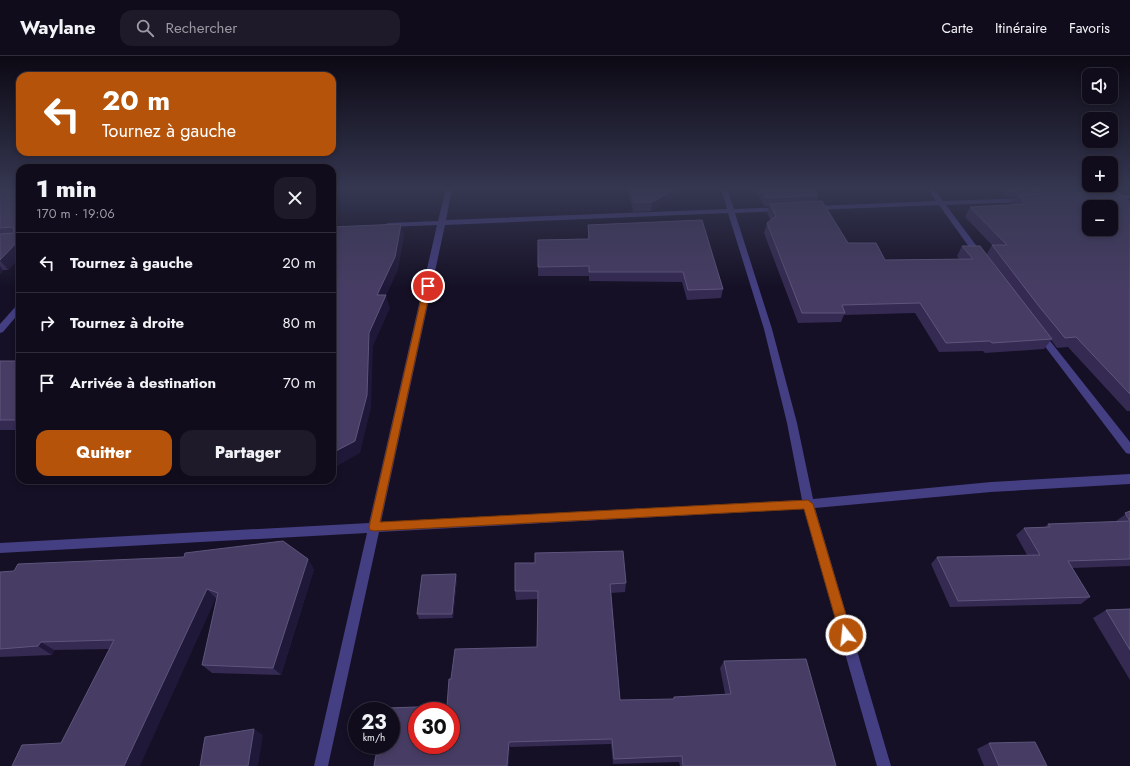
<!DOCTYPE html>
<html lang="fr">
<meta charset="utf-8">
<style>
:root{--surface:#100c1c;--page:#1e1a29;--text:#f1f3f6;--muted:#9c9ba3;--line:#302c3b;--accent:#b45309}
body{margin:0;font-family:Jost,sans-serif;background:var(--page);color:var(--text);height:100vh;display:flex;flex-direction:column;font-size:15px;white-space:nowrap}
*{box-sizing:border-box;margin:0}
p{font-size:13px;color:var(--muted)}
.icon{flex:none;width:22px;height:22px;fill:none;stroke:currentColor;stroke-width:2;stroke-linecap:round;stroke-linejoin:round}
.map{position:relative;flex:1;overflow:hidden}
.sheet{position:absolute;left:16px;top:108px;width:320px;height:320px;display:flex;flex-direction:column;background:var(--surface);border-radius:12px;box-shadow:0 2px 6px #0003,0 0 0 1px var(--line)}
.sheet>*{flex:none}
.hud{position:absolute;left:16px;top:16px;width:320px;height:84px;border-radius:12px;box-shadow:0 2px 6px #0003,0 0 0 1px var(--line);background:#b45309;color:#fff;overflow:hidden}
.tools{position:absolute;left:1082px;top:12px;display:grid;gap:8px}
.tools a{display:grid;place-items:center;width:36px;height:36px;border-radius:8px;background:var(--surface);box-shadow:0 2px 6px #0003,0 0 0 1px var(--line);font-size:20px}
.speed{position:absolute;left:348px;top:646px;display:flex;gap:8px;font-size:20px;font-weight:700;text-align:center}
.speed>*{display:grid;place-content:center;width:52px;height:52px;border-radius:50%;background:var(--surface);box-shadow:0 2px 6px #0003,0 0 0 1px var(--line);line-height:1}
.speed small{font-size:10px;font-weight:400}
.speed .limit{border:6px solid #d22;background:#fff;color:#111}
.pin{position:absolute;display:grid;place-items:center;width:34px;height:34px;color:#fff;margin:-17px;border:2px solid #fff;border-radius:50%;box-shadow:0 1px 4px #0007}
.me{position:absolute;width:44px;margin:-22px;rotate:344deg;stroke-linejoin:round;filter:drop-shadow(0 0 3px #0008)}
.turn{display:flex;align-items:center;gap:14px;height:84px;padding:0 20px;font-size:18px}
.turn .icon{width:52px;height:52px;stroke-width:2.5}
.turn b{display:block;font-size:28px;line-height:34px}
.round{display:grid;place-items:center;flex:none;width:42px;height:42px;border-radius:12px;background:var(--page)}
.summary{display:flex;align-items:center;justify-content:space-between;height:68px;padding:0 20px}
h1{font-size:24px;font-weight:800;line-height:30px}
.action{display:flex;gap:8px;margin-top:auto;padding:8px 20px}
.action a{flex:1;height:46px;border-radius:12px;background:var(--accent);color:#fff;font-size:16px;font-weight:800;line-height:46px;text-align:center}
.action a+a{background:var(--page);color:var(--text)}
ul{padding:0;list-style:none}
li{display:flex;align-items:center;gap:12px;height:60px;padding:0 20px;border-top:1px solid var(--line)}
li div{flex:1}
li b{display:block;font-size:15px}
li em{font-style:normal}
header{display:flex;align-items:center;gap:24px;box-sizing:border-box;height:56px;padding:0 20px;background:var(--surface);border-bottom:1px solid var(--line)}
header strong{font-size:19px}
nav{display:flex;gap:22px;margin-inline-start:auto;font-size:14px}
.search{width:280px;height:36px;background:var(--page);display:flex;align-items:center;gap:10px;box-sizing:border-box;padding:0 14px;border-radius:12px;color:var(--muted);font-size:15px}
.map>svg:first-child{display:block}
.lines{fill:none;stroke-linecap:round;stroke-linejoin:round}
.minor{fill:#443e82;fill-rule:evenodd}
.wall{fill:#352a52}
.shaded-wall{fill:#201838}
.building{fill:#473d64;stroke:#5e557c;fill-rule:evenodd}
.route{fill:#b45309;stroke:#753606}
</style>
<header>
<strong>Waylane</strong>
<div class="search"><svg class="icon" aria-label="search" viewBox="0 0 24 24"><circle cx="10" cy="10" r="6"/><path d="M15 15l6 6"/></svg>Rechercher</div>
<nav><a>Carte</a><a>Itinéraire</a><a>Favoris</a></nav>
</header>
<div class="map">
<svg width="1130" height="710" viewBox="0 0 1130 710">
<rect width="100%" height="100%" fill="#151025"/>
<g class="lines">
<!-- minor -->
<g class="minor">
<path d="M446,133H452L446,164L727,153L721,133H727L734,153L785,151L786,153L782,155L735,157L772,273L797,367L813,443L991,426L1130,418V428L991,436L815,452L891,710H877L804,453L379,476L328,710H314L367,477L0,497V487L369,467L437,169L388,171L384,169L388,167L438,165ZM728,157L764,273L787,367L802,444L381,466L445,169Z"/>
<path d="M928,133H934L943,145L1027,142L1031,144L1027,146L946,149L984,200L980,202H977L939,149L814,154L810,152L814,150L936,145Z"/>
<path d="M1130,139V143H1111L1107,141L1111,139Z"/>
<path d="M20,248V256L3,276L0,277V268L17,249Z"/>
<path d="M1040,275L1043,276L1130,386V398L1126,397L1037,280L1036,278Z"/>
</g>
</g>
<!-- wall -->
<g class="wall">
<path d="M0,133H20V201L8,214H3L0,218Z"/>
<path d="M628,133H684V136L651,155L633,156Z"/>
<path d="M755,133H814L818,139L816,146L848,187L885,204L959,203L957,200L962,190L987,198L992,189L965,161L970,151L1013,149L1012,148L1017,141H1006L999,133H1107L1105,136L1130,146V355H1127L1068,291L1057,292L1051,284L1044,293L985,297L983,295L939,296L915,257L844,259L841,266L798,267L764,177L767,167L771,165L767,157L769,150H764Z"/>
<path d="M588,169L723,233L721,242L687,244L682,226L589,225V220H538V184L588,183Z"/>
<rect x="0" y="305" width="20" height="69"/>
<path d="M1130,455V510L1072,512L1090,541L1081,548L950,551L931,508L937,501L1027,499L1016,479L1024,472L1045,471L1048,468L1116,466V465Z"/>
<path d="M535,507L626,527L625,536L611,537L620,644L673,643L674,641L725,638L720,612L724,605L836,710H680L679,706L613,708L611,688L510,691L380,699L447,650L451,623L537,591L538,543L516,544L515,535Z"/>
<path d="M314,513L281,619L212,617L202,609L217,543L216,542L109,593L54,594L52,599L0,601V516Z"/>
<path d="M457,522L453,562L419,563L417,558Z"/>
<path d="M1130,553V624L1093,562L1106,554Z"/>
<path d="M989,687L1047,710H984L977,693Z"/>
</g>
<!-- shaded-wall -->
<g class="shaded-wall">
<path d="M675,133H684V136L651,155L652,146Z"/>
<path d="M401,168L404,180L398,214L386,240L390,252L373,290L371,352L360,397L332,413V397L369,277L377,239Z"/>
<path d="M20,183V201L8,214L0,204Z"/>
<path d="M0,210L3,214L0,218Z"/>
<path d="M308,503L314,513L281,619L273,612Z"/>
<path d="M456,518L457,522L453,562L452,558Z"/>
<path d="M207,533L216,542L140,710H124Z"/>
<path d="M41,586L54,594L52,599L38,590Z"/>
<path d="M254,673L263,679L258,710H248Z"/>
<path d="M509,686L510,691L509,710H507Z"/>
</g>
<!-- building -->
<g class="building">
<path d="M0,133H20V183L0,204V178L14,177L13,171L0,172Z"/>
<path d="M631,133H675L652,146H634Z"/>
<path d="M761,133H814L818,139L766,142Z"/>
<path d="M1007,133H1108L1009,135Z"/>
<path d="M1118,136L1130,146V338L1076,281L1065,282L1038,249L992,189H1007L970,151L1026,148L1018,138ZM1089,151H1111V173H1089Z"/>
<path d="M822,145L848,187H876L885,204L973,203L962,190H980L1052,283L992,287L990,285L946,287L920,247L842,249L845,257H802L767,167L776,160L770,148Z"/>
<path d="M702,164L723,233L688,234L683,216H589V210L538,211V184L589,183L588,169Z"/>
<path d="M401,168L395,201L377,239H386L369,277L367,339L355,385L332,397V171Z"/>
<rect x="0" y="305" width="20" height="59"/>
<path d="M1130,455V465L1125,457Z"/>
<path d="M1130,465V503L1068,505L1090,541L958,545L937,501L1040,499L1024,472L1050,471L1048,468Z"/>
<path d="M283,485L308,503L273,612L202,609L218,537L207,533L124,710H12L22,689L61,687L114,584L41,586L38,590L0,593V516L14,515L18,508L184,501L185,497Z"/>
<path d="M623,495L626,527L610,528L620,644L674,643V641L731,638L724,605L806,603L836,710H683L682,700L614,703L612,683L509,686L507,710H374L376,699H380L381,689H391V655H387V652L447,650L449,623H451L455,593L537,591L538,535H515V507H535V497ZM417,655H451V689H417Z"/>
<path d="M456,518L452,558H417L422,519Z"/>
<path d="M1130,553V594L1106,554Z"/>
<path d="M254,673L248,710H200L205,681Z"/>
<path d="M1035,686L1047,710H999L989,687Z"/>
</g>
<!-- sky -->
<linearGradient id="sky" x2="0" y2="1"><stop stop-color="#0c0914"/><stop offset="0.57" stop-color="#353751"/><stop offset="1" stop-color="#353751" stop-opacity="0"/></linearGradient>
<rect width="1130" height="232" fill="url(#sky)"/>
<!-- route -->
<path class="route" d="M428,227L431,230L380,466L808,444L813,448L852,579L850,583L846,585L842,583L840,579L804,453L374,475L370,474L369,471L424,230Z"/>
</svg>
<div class="tools">
<a><svg class="icon" aria-label="sound" viewBox="0 0 24 24"><path d="M4 9h4l5-4v14l-5-4H4zM17 9q2 3 0 6"/></svg></a>
<a><svg class="icon" aria-label="layers" viewBox="0 0 24 24"><path d="M12 4l9 5-9 5-9-5zM3 14l9 5 9-5"/></svg></a>
<a>+</a>
<a>−</a>
</div>
<div class="speed"><div>23<small>km/h</small></div><div class="limit">30</div></div>
<div class="pin" style="left:428px;top:230px;background:#d93025"><svg class="icon" aria-label="arrive" viewBox="0 0 24 24"><path d="M6 21V4h12l-3 4 3 4H6"/></svg></div>
<svg class="me" style="left:846px;top:579px" viewBox="-20 -20 40 40"><circle r="17" fill="#b45309" stroke="#fff" stroke-width="3"/><path d="M0-11L8 9 0 5-8 9z" fill="#fff"/></svg>
<div class="hud">
<div class="turn"><svg class="icon" aria-label="left" viewBox="0 0 24 24"><path d="M17 20v-9H6M10 6l-5 5 5 5"/></svg><div><b>20 m</b>Tournez à gauche</div></div>
</div>
<section class="sheet">
<div class="summary"><div><h1>1 min</h1><p>170 m · 19:06</p></div><a class="round"><svg class="icon" aria-label="close" viewBox="0 0 24 24"><path d="M6 6l12 12M18 6L6 18"/></svg></a></div>
<ul>
<li><svg class="icon" aria-label="left" viewBox="0 0 24 24"><path d="M17 20v-9H6M10 6l-5 5 5 5"/></svg><div><b>Tournez à gauche</b></div><em>20 m</em></li>
<li><svg class="icon" aria-label="right" viewBox="0 0 24 24"><path d="M7 20v-9h11M14 6l5 5-5 5"/></svg><div><b>Tournez à droite</b></div><em>80 m</em></li>
<li><svg class="icon" aria-label="arrive" viewBox="0 0 24 24"><path d="M6 21V4h12l-3 4 3 4H6"/></svg><div><b>Arrivée à destination</b></div><em>70 m</em></li>
</ul>
<div class="action"><a>Quitter</a><a>Partager</a></div>
</section>
</div>
